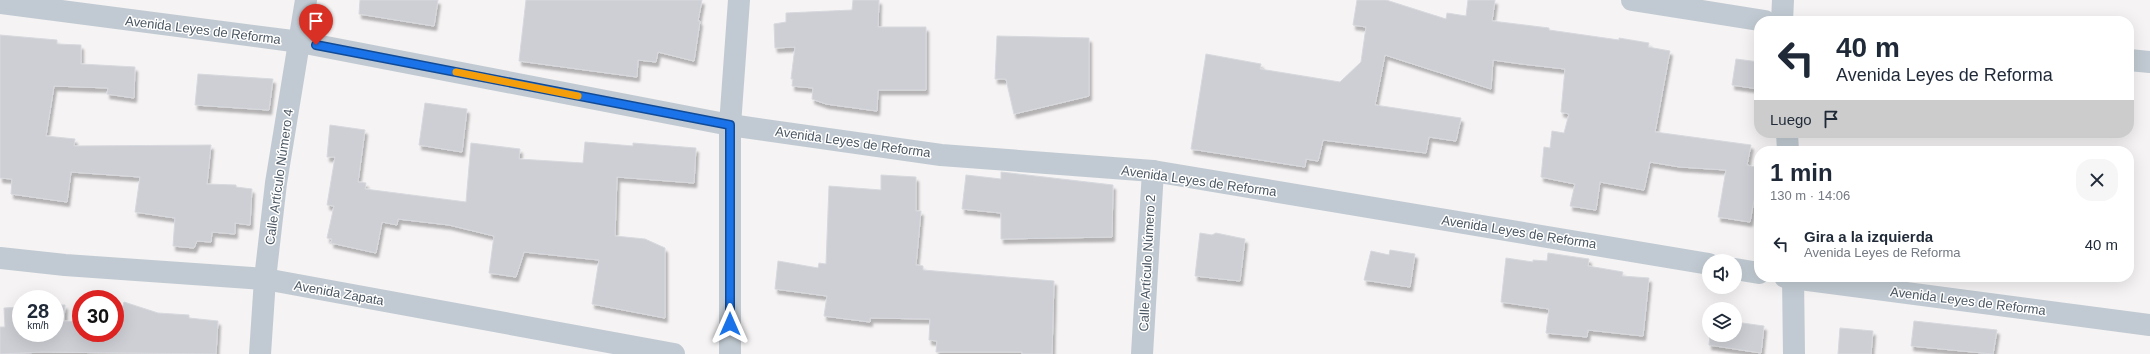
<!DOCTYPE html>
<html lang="es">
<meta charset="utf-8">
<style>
:root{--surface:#fff;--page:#f6f6f7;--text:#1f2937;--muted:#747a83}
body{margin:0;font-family:Arial,sans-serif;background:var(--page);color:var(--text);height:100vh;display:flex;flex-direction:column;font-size:15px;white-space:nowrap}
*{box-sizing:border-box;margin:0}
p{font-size:13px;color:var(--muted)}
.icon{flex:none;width:22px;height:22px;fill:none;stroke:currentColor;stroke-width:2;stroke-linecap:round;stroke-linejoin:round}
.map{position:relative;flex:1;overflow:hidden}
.drawer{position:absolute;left:1754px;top:146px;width:380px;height:136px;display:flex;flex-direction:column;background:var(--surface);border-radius:16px;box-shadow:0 4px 16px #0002}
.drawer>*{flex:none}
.banner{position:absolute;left:1754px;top:16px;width:380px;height:122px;border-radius:16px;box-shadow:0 4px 16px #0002;background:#fff;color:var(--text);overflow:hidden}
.controls{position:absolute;left:1702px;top:254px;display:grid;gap:8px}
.controls a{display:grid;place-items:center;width:40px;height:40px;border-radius:50%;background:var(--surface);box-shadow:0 4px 16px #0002;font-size:20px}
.speed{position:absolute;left:12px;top:290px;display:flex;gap:8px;font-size:20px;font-weight:700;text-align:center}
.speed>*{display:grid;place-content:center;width:52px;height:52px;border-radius:50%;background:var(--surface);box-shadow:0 4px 16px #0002;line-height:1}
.speed small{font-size:10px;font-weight:400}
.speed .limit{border:6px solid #d22;background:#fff;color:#111}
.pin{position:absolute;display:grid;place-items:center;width:34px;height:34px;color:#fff;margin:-41px -17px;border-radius:50% 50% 50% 0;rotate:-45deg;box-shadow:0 0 4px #0007}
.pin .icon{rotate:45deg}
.me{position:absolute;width:44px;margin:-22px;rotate:0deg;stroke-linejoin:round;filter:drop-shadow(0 0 3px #0008)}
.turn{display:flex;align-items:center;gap:14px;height:84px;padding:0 16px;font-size:18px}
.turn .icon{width:52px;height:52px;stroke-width:2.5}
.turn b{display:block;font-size:28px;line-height:34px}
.then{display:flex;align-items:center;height:38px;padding:0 16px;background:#0003;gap:8px;font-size:15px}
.round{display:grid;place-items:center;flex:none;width:42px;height:42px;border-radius:16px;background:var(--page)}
.summary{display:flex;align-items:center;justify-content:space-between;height:68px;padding:0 16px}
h1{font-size:24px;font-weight:800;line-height:30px}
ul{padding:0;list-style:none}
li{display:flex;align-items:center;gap:12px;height:60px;padding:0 16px}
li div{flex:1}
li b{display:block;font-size:15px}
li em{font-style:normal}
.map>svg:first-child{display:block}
.building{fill:#cdcfd5;stroke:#d7d9de;filter:url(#shadow)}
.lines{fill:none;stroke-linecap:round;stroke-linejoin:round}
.minor{stroke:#c1cad2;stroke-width:22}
.route-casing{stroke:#114b97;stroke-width:10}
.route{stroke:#1a73e8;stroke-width:7}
.slow{stroke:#f59e0b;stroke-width:7}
.labels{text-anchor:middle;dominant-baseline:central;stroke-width:3;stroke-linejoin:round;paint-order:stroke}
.street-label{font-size:13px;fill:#4a5661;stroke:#fff}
</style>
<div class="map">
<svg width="2150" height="354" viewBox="0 0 2150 354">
<defs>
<filter id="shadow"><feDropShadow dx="2.5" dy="4.5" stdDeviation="1" flood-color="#0004"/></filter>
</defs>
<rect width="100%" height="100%" fill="#f5f3f3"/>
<!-- building -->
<g class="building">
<path d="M360,0H438L434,26L359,14Z"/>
<path d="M526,0H702L698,21H700L694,61L658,52L656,62L638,60L637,77L519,61Z"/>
<path d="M853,0H879L878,27H926V90H878L877,111L826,104L812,99L813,88L792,86L793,79H791L795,47L775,48L774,24L786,22V13L852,10Z"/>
<path d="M1357,0H1386L1446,19L1447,13L1466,16L1468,0H1495L1492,21L1549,28V30L1619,40V38L1649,43L1648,47L1670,51L1655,132L1751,145L1747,165L1759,168V173L1750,222L1718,217L1726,170L1680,167L1650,162L1644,190L1600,182L1596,210L1570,206L1575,184L1541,177L1544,147L1550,148L1552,131L1564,133L1569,114L1561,112L1565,69L1522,64L1493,60L1491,89L1385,55L1375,105L1461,118L1456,141L1429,137L1426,153L1323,140L1318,161L1306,159L1305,167L1191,149L1206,54L1261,64L1260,69L1340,82L1361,62L1366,27L1353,25Z"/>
<path d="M0,35L57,40V44L81,45V64L135,67L134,98L107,94L108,88L54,86L46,136L75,139L74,146L211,145L207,184L236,185V187L252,189L250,225L235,223V234L212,232L211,242L197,241L194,248L173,246L175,218L135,212L140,177L71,172L67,202L11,194L12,179L0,178Z"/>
<path d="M997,36L1089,38V96L1014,114L1006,79H995Z"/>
<path d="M1736,59L1759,62V89L1732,85Z"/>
<path d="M198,74L273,79L269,110L195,105Z"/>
<path d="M425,103L467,109L462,152L419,145Z"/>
<path d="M330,125L365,130L358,182L366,183L365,189L466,202L471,143L520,149L519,159L583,163L585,142L633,146V143L696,148L694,183L617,177L615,236L645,239L665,248V318L592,304L599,260L524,252L516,277L489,273L494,236L449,225L398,219L397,225L382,222L376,253L331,243L332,239L327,238L334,206L327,205L335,157H327Z"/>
<path d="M1001,172L1113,185L1112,237L1001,239V213L962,209L966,175L1001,179Z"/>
<path d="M881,175L916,177V211H921L916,265L923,266V270L1054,281L1052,354H1022V352H936L937,341L929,340L930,319L870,318V322L824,316L827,296L775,289L778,261L818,268L819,263L826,264L829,186L881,190Z"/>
<path d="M1200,233L1212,235L1216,233L1245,239L1240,281L1195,276Z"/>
<path d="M1390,250L1415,254L1410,287L1364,280L1371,251L1389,255Z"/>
<path d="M1548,253L1589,259L1588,266L1623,272L1622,276L1649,278L1643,336L1588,330L1587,337L1546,333L1549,309L1501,302L1506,258L1533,262V260L1547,261Z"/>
<path d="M124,302L158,313L189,315V318L218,321L216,354L43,352L0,354V327H5L4,308L21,307V333H55V305H65L64,321L81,322V333H115V326L117,327Z"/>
<path d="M1914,321L1997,330L1993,354L1911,346Z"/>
<path d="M1735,322L1764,326L1761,353L1709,345L1710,335H1735Z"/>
<path d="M1840,328L1873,331L1871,354H1838Z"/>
</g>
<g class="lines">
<!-- minor -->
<g class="minor">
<path d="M1632,0L1765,21"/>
<path d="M0,3L300,42L730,125L941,155L1153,171L1709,264"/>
<path d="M1782,21L1783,0"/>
<path d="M2129,60L2150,62"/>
<path d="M1787,133L1788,151"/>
<path d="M0,258L65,265L265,279L674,354"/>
<path d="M1735,269L1759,273"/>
<path d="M1785,277L2150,325"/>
<path d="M1793,277L1794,354"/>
<path d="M260,354L265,279L276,183L306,0"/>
<path d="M730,354V125L739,0"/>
<path d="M1142,354L1153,171"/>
</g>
</g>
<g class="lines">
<defs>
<path id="route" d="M316,45L730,125V324"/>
</defs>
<!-- route casing -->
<use href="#route" class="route-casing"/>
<!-- route -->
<use href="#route" class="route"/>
<!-- slow -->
<path class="slow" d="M456,72L578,96"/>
</g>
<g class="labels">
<!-- street labels -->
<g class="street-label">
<text transform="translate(203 30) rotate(7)">Avenida Leyes de Reforma</text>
<text transform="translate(853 142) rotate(8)">Avenida Leyes de Reforma</text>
<text transform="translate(279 177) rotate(-82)">Calle Artículo Número 4</text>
<text transform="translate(1199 181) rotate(8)">Avenida Leyes de Reforma</text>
<text transform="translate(1519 232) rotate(9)">Avenida Leyes de Reforma</text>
<text transform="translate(1147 263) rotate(-87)">Calle Artículo Número 2</text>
<text transform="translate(339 293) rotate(10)">Avenida Zapata</text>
<text transform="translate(1968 301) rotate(7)">Avenida Leyes de Reforma</text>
</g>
</g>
</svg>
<div class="controls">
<a><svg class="icon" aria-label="sound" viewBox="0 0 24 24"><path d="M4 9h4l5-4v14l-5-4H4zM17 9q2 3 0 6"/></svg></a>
<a><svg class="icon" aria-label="layers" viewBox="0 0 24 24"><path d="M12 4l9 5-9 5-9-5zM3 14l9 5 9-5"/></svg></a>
</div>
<div class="speed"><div>28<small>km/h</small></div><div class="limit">30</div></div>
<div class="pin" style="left:316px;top:45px;background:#d93025"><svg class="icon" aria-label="arrive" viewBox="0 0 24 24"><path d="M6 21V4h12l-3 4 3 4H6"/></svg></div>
<svg class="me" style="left:730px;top:324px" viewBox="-20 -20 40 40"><path d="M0-17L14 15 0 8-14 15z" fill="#1a73e8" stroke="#fff" stroke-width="4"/></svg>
<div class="banner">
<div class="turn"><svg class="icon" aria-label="left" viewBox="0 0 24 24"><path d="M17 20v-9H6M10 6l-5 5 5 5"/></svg><div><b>40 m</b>Avenida Leyes de Reforma</div></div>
<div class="then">Luego<svg class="icon" aria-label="arrive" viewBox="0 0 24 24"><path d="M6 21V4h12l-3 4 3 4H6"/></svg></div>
</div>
<section class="drawer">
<div class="summary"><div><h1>1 min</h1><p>130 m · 14:06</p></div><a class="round"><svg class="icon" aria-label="close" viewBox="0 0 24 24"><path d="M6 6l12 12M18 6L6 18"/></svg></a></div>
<ul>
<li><svg class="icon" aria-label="left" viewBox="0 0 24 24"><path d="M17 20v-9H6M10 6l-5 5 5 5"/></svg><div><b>Gira a la izquierda</b><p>Avenida Leyes de Reforma</p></div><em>40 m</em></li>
</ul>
</section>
</div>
